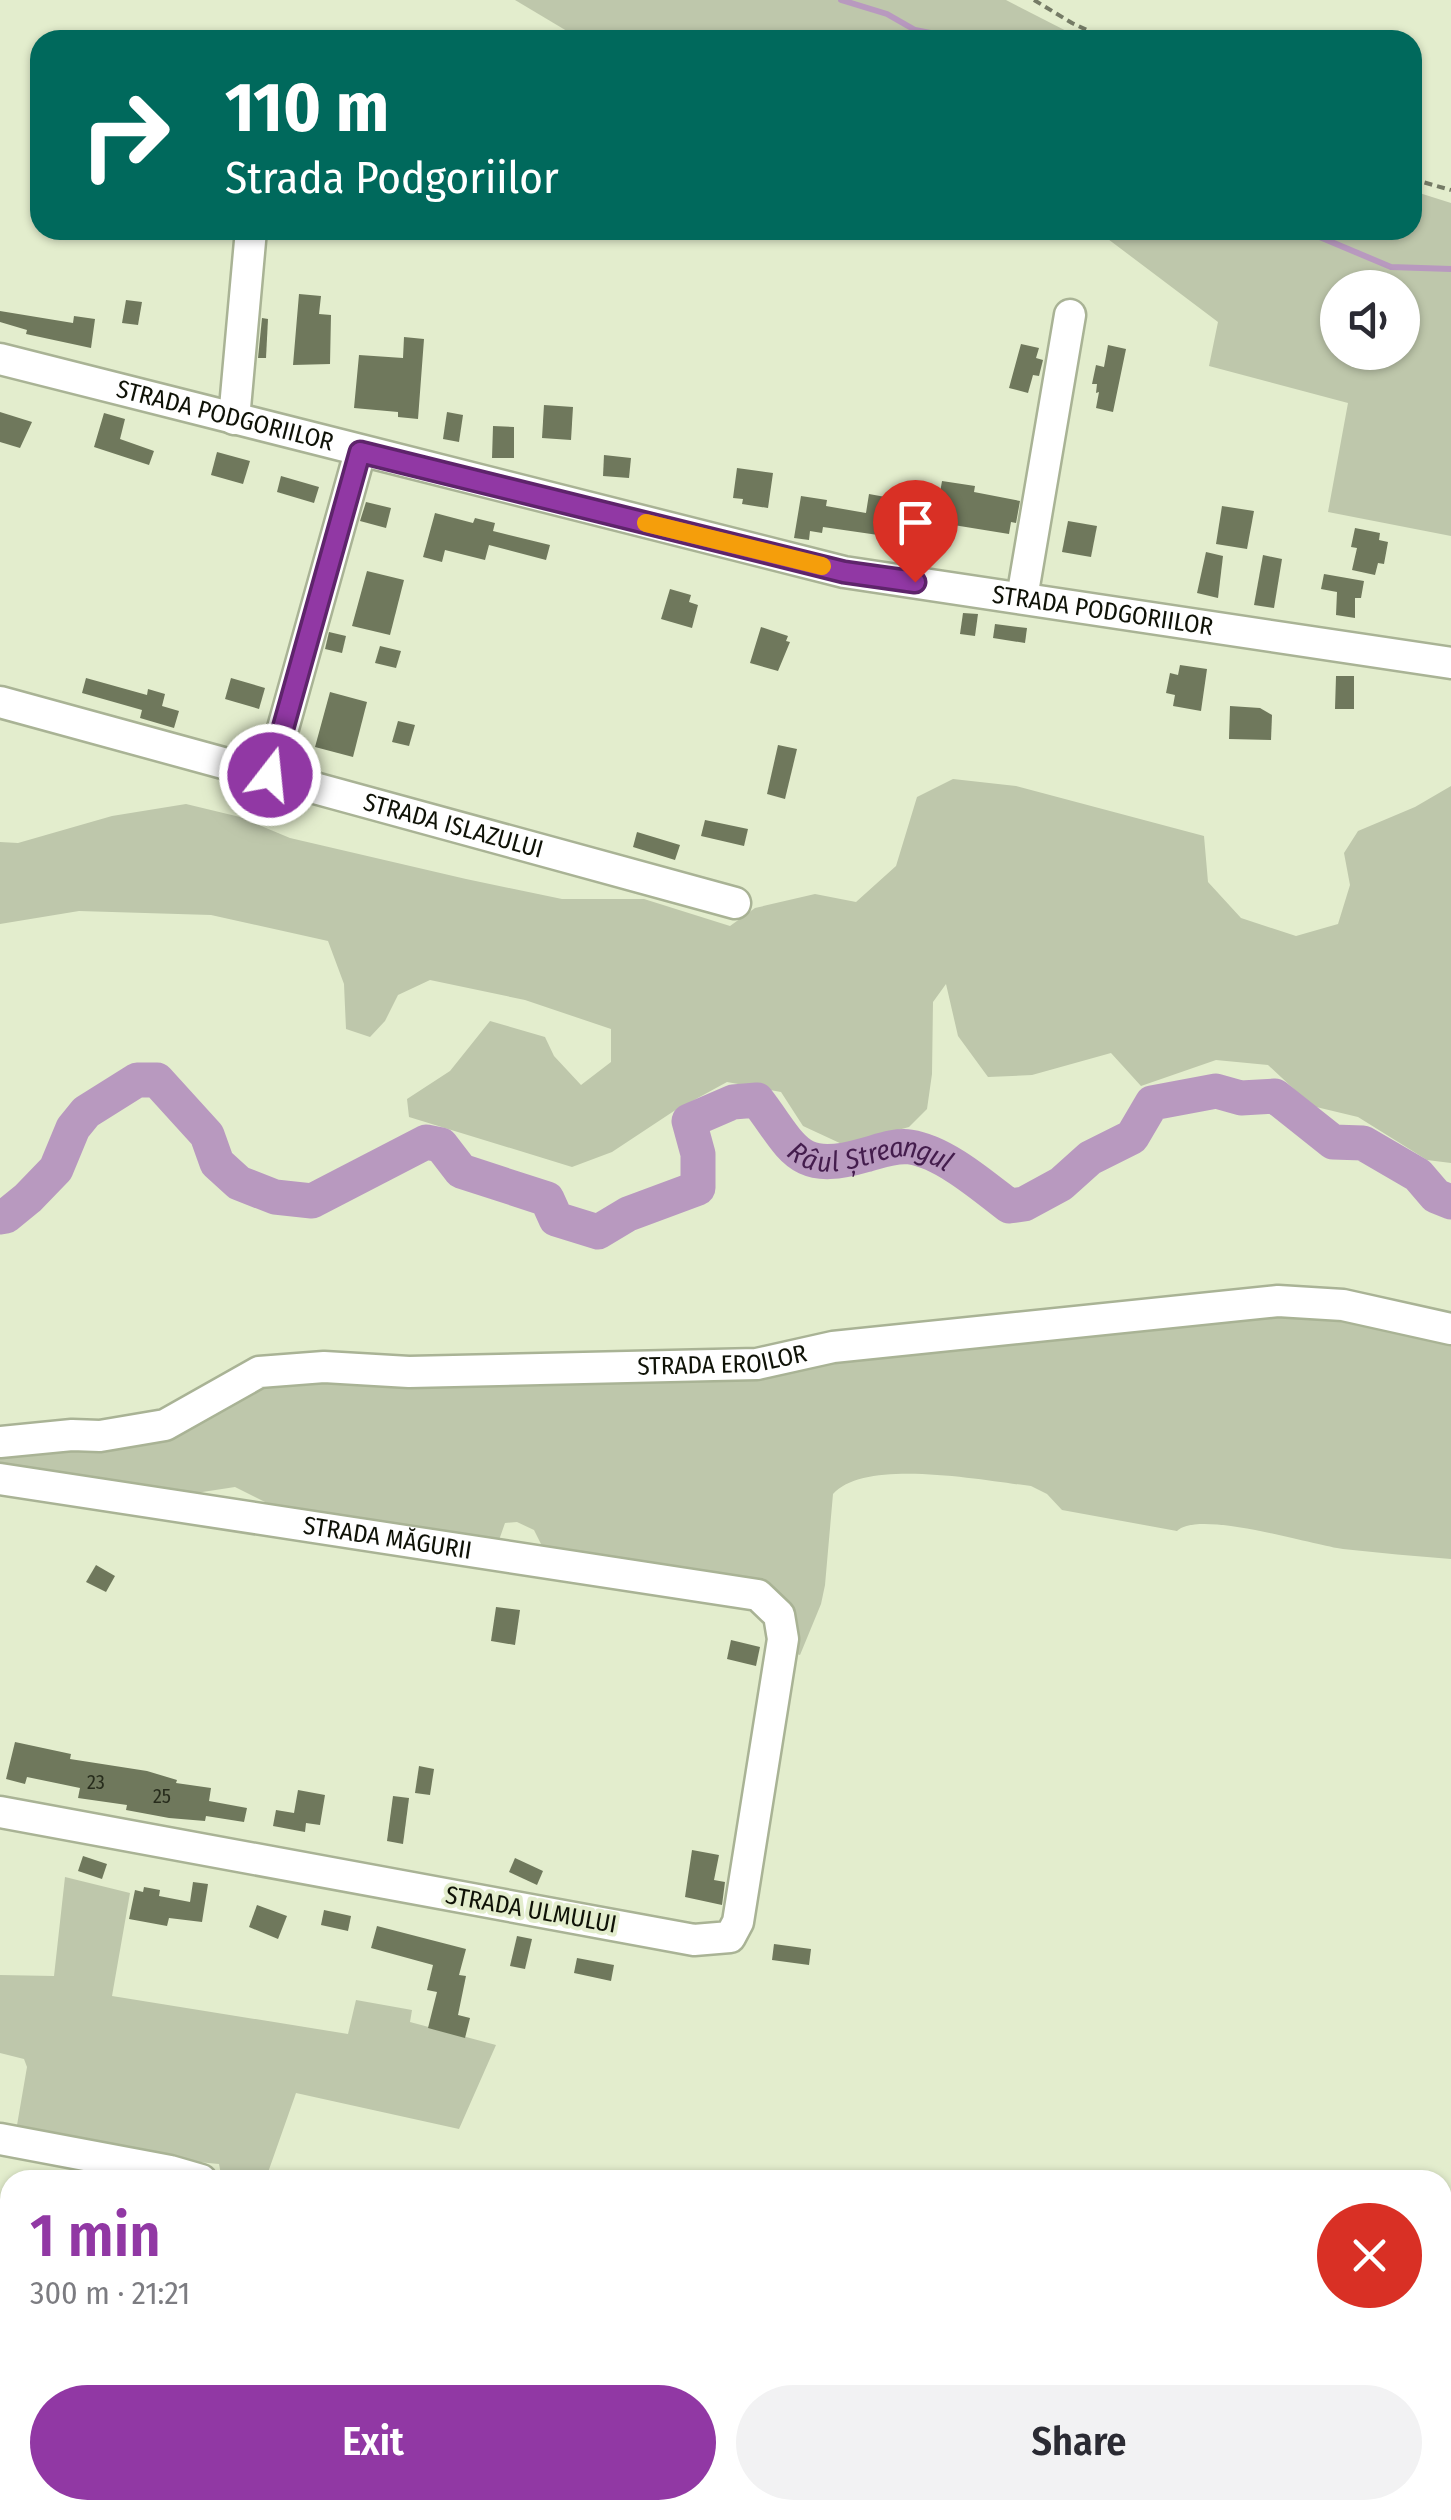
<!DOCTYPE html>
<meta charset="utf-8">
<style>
:root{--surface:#fff;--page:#f2f2f3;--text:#2b2b33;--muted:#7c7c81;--accent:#9138a4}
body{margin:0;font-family:"Fira Sans Condensed",sans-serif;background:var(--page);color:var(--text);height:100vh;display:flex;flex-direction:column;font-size:38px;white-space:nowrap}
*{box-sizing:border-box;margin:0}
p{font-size:32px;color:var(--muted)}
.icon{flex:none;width:55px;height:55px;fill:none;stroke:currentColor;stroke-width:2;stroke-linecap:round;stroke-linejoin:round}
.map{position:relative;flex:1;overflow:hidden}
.side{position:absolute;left:0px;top:2170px;width:1452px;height:350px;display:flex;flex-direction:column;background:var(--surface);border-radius:30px 30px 0 0;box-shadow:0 2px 8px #0004}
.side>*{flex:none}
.banner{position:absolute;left:30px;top:30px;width:1392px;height:210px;border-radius:30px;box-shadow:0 2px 8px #0004;background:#00695c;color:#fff;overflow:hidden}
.controls{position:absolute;left:1320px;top:270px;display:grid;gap:20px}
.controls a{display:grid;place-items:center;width:100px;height:100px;border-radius:50%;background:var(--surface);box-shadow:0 2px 8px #0004;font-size:50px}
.pin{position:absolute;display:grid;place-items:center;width:85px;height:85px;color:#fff;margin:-102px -42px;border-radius:50% 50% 50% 0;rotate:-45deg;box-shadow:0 0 10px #0007}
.pin .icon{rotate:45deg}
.me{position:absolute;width:110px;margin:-55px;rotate:16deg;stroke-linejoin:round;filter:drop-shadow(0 0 8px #0008)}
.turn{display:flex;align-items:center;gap:35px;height:210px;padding:0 30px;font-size:45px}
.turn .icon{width:130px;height:130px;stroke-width:2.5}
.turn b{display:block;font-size:70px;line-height:85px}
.round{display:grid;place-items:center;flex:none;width:105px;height:105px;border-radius:52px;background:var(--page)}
.overview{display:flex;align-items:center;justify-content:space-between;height:170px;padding:0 30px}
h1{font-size:60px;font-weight:600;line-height:75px;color:var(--accent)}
.primary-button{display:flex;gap:20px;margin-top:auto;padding:20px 30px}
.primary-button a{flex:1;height:115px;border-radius:60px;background:var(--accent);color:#fff;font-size:40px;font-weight:600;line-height:115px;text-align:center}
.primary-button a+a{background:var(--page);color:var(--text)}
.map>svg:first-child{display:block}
.green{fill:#bec7ab;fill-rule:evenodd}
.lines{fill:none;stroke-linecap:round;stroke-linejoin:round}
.stream{stroke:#b899bf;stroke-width:6}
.river{stroke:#b899bf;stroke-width:35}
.building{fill:#6f785c}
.minor-casing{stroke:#a9b395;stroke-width:35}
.path{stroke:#757b66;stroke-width:4;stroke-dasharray:8 5;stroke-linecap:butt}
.minor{stroke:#fff;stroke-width:30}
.route-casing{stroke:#5e246b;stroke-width:25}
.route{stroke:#9138a4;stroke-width:18}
.slow{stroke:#f59e0b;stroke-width:18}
.labels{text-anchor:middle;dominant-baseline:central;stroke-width:8;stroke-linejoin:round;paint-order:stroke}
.number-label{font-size:20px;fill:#272c1c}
.street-label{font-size:25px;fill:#0f1207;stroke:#e3edcd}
.water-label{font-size:28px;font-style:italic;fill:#441d4d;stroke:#e3edcd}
</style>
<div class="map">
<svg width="1451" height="2520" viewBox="0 0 1451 2520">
<rect width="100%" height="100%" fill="#e3edcd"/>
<!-- green -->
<g class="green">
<path d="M515,0H1006L1084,40H582Z"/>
<path d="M1413,191L1451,203V536L1328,512L1348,403L1209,366L1218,322L1096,230H1412ZM1338,288H1402V352H1338Z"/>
<path d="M953,779L1016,786L1204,836L1208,882L1241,918L1296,936L1338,924L1350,885L1344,853L1358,831L1415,807L1451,786V1163L1427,1160L1358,1117L1312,1106L1268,1065L1216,1060L1141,1086L1111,1053L1032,1075L988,1077L958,1036L946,984L933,1002L932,1074L927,1109L909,1127L844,1145L803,1126L781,1092L727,1082L674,1111L612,1152L572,1167L409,1117L407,1099L450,1071L490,1021L545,1037L554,1056L581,1085L611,1062V1029L525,1000L430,980L398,995L385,1021L370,1037L346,1029L344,984L328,941L211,915L79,911L0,924V842L18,843L112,816L186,804L240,817L290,838L466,879L562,899H644L730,926L755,908L815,894L856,902L896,866L917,797Z"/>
<path d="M1288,1310L1451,1338V1559C1415,1556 1379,1553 1343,1549C1311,1545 1199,1509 1177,1531L1062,1510L1047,1494L1031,1486C985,1481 866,1457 833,1494L825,1585L821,1604L800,1655L790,1652L785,1610L543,1548L534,1530L517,1522L505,1523L498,1543L277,1508L235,1487L183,1495L0,1470V1448L50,1447L271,1380L859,1350Z"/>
<path d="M65,1877L130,1893L112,1996L348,2034L356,2000L412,2010L410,2022L496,2045L459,2129L296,2093L266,2178L257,2175L255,2180H222L219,2164L177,2160L16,2131L27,2067L24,2059L0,2053V1975L54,1976Z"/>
</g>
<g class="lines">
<!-- stream -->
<g class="stream">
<path d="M841,0L887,14L915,30L966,40"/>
<path d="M1303,230L1391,267L1451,269"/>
</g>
<!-- river -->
<path class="river" id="s1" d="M0,1217L6,1216L28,1198L56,1169L73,1128L86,1112L137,1080H157L207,1135L217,1163L239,1183L275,1197L312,1201L426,1142L441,1145L461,1171L547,1199L556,1219L598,1232L628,1214L698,1188V1154L689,1121L733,1102L757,1100C794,1148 796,1175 865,1155C880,1151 895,1145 910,1147C944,1152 983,1186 1009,1206L1024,1204L1061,1184L1090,1158L1132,1137L1152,1103L1216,1091L1241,1098L1275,1096L1333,1142L1363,1143L1418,1175L1436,1196L1451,1202"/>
</g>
<!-- building -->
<g class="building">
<path d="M299,294L321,296L319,314L331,315L330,364L293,365Z"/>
<path d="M126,300L142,302L138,325L122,323Z"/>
<path d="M0,311L73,323L74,316L95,319L91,348L26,334L27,330L0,322Z"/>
<path d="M262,318L268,319L266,358H258Z"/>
<path d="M404,337L424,339L418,419L398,417V412L354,408L359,355L403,358Z"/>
<path d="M1021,344L1039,348L1036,358L1043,360L1039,376L1033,375L1028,393L1009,388Z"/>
<path d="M1108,345L1126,349L1113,412L1096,408L1099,392L1096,393L1097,384H1092L1096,365L1104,367Z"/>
<path d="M544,405L573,407L571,440L542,438Z"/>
<path d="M0,412L32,422L20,448L0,442Z"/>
<path d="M447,412L463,415L459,442L443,439Z"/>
<path d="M104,413L125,419L120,439L154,451L149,465L94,447Z"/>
<path d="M493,426L514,427V458H492Z"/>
<path d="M217,452L250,461L243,484L211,475Z"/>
<path d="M604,455L631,458L629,478L603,476Z"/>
<path d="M737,468L773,473L768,508L742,504L743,499L733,498Z"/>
<path d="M281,476L319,487L314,503L277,492Z"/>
<path d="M942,481L975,486L974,492L1020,501L1016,523L1011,522L1009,534L935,522Z"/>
<path d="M869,494L891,498L885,536L823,527L822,533L810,531L809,540L794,538L801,496L827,500L826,506L866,513Z"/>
<path d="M366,502L391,508L386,528L360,521Z"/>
<path d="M1222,506L1254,511L1247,549L1216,544Z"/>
<path d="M435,513L473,523L475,518L495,523L493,531L550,545L546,560L489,545L485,560L445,550L442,562L423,557Z"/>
<path d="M1068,521L1097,526L1091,557L1062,552Z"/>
<path d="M1355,528L1380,533L1379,540L1388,542L1384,564L1378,563L1375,575L1352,570L1357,548L1351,547Z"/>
<path d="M1206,552L1223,556L1218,598L1197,593Z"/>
<path d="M1263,555L1282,559L1274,608L1254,605Z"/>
<path d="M367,571L404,580L390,635L352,626Z"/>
<path d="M1324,574L1364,581L1361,598H1355V618L1336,615L1337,592L1321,589Z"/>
<path d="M670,589L691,595L689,602L698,605L692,628L661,619Z"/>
<path d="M963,613L978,614L975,636L960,634Z"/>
<path d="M995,624L1027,628L1025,643L993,638Z"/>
<path d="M761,627L788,636L786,641L790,642L778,671L750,663Z"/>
<path d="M329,632L346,636L342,653L325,649Z"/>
<path d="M380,646L401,651L396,668L375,663Z"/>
<path d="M1180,665L1207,669L1201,711L1173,706L1175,695L1166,693L1170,673L1178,675Z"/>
<path d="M1336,676H1354V709H1335Z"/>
<path d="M86,678L147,695L148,689L165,694L162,706L179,711L174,728L140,718L142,710L82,693Z"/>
<path d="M231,678L265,688L259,709L225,699Z"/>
<path d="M330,692L367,702L353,757L315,747Z"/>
<path d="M1230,706L1260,708L1272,715L1271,740L1229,739Z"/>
<path d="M398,721L415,725L409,746L392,742Z"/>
<path d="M778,745L797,749L785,799L767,794Z"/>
<path d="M705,820L748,829L744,846L701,836Z"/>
<path d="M637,832L680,845L675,860L633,847Z"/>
<path d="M96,1565L115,1576L106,1592L86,1582Z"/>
<path d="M496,1607L520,1610L515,1645L491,1641Z"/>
<path d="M731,1640L760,1647L756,1666L727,1659Z"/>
<path d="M15,1742L71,1754L70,1759L147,1771L177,1780L176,1783L211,1788L209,1801L247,1808L244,1822L206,1816L205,1821L169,1818L126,1810L127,1805L78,1798L80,1788L27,1777L25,1784L6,1779Z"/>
<path d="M419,1766L434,1769L430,1795L415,1793Z"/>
<path d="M298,1790L325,1795L320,1825L306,1823L305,1832L273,1826L276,1810L294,1813Z"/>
<path d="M393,1796L409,1798L403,1844L387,1841Z"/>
<path d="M692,1850L719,1855L714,1880L725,1882L722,1905L685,1897Z"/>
<path d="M83,1856L107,1864L102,1879L78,1871Z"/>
<path d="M515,1858L543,1871L537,1885L509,1872Z"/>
<path d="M193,1882L208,1884L202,1922L169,1918L167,1926L129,1919L135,1890L143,1892L144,1887L160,1890L159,1896L190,1902Z"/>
<path d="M257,1905L287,1916L278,1939L249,1927Z"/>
<path d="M324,1910L351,1916L348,1931L321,1925Z"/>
<path d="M377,1926L466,1949L459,1975L466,1976L458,2015L470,2018L465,2038L428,2028L437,1992L427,1990L433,1965L371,1948Z"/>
<path d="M517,1936L532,1939L525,1969L510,1966Z"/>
<path d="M774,1944L811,1949L809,1965L772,1960Z"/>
<path d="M577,1958L614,1965L611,1981L574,1973Z"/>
</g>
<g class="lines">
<defs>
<g id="minor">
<path id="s2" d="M0,359L844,572L1451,663"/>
<path d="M234,419L251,230"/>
<path d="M1022,598L1070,315"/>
<path id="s3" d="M0,702L735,903"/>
<path d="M270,775L360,452"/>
<path id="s4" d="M0,1442L72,1435L100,1436L165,1425L259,1372L324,1367L409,1372L757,1364L833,1347L1278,1301L1343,1305L1451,1329"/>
<path id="s5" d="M0,1479L758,1595L779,1615L783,1639L738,1922L730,1937L694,1940L0,1812"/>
<path d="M0,2139L170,2171L201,2180"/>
<path d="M146,2520L148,2510"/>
</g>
</defs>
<!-- minor casing -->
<use href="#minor" class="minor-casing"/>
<!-- path -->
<g class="path">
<path d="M1034,0L1072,23L1108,40"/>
<path d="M1412,179L1451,190"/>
<path d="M0,2449L10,2450"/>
<path d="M107,2510L119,2520"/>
</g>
<!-- minor -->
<use href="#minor" class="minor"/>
</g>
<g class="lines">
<defs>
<path id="route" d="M270,775L360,452L844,572L915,582"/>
</defs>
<!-- route casing -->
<use href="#route" class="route-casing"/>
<!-- route -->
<use href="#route" class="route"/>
<!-- slow -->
<path class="slow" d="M646,523L822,566"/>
</g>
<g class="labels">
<!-- number labels -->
<g class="number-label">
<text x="96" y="1782">23</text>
<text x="162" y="1796">25</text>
</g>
<!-- street labels -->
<g class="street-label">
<text stroke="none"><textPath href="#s2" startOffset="232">STRADA PODGORIILOR</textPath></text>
<text stroke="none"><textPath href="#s2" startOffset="1132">STRADA PODGORIILOR</textPath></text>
<text stroke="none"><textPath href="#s3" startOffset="470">STRADA ISLAZULUI</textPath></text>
<text stroke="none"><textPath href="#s4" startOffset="738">STRADA EROILOR</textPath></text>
<text stroke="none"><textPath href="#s5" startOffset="392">STRADA MĂGURII</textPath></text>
<text transform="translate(531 1910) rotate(10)">STRADA ULMULUI</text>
</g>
<!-- water labels -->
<g class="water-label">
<text stroke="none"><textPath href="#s1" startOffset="1155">Râul Ștreangul</textPath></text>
</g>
</g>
</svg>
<div class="controls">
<a><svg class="icon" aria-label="sound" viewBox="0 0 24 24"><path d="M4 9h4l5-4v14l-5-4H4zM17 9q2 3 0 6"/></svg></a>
</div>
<div class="pin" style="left:915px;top:582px;background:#d93025"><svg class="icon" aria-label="arrive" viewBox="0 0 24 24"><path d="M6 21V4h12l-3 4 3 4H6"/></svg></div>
<svg class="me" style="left:270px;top:775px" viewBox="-20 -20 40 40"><circle r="17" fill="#9138a4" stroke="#fff" stroke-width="3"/><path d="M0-11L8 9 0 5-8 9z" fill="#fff"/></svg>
<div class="banner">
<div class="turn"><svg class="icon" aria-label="right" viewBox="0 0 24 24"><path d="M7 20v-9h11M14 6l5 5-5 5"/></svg><div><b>110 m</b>Strada Podgoriilor</div></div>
</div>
<section class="side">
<div class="overview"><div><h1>1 min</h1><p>300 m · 21:21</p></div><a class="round" style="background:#d93025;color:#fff"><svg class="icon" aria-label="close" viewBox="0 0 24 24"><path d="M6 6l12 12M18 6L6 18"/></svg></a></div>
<div class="primary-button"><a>Exit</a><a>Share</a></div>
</section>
</div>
